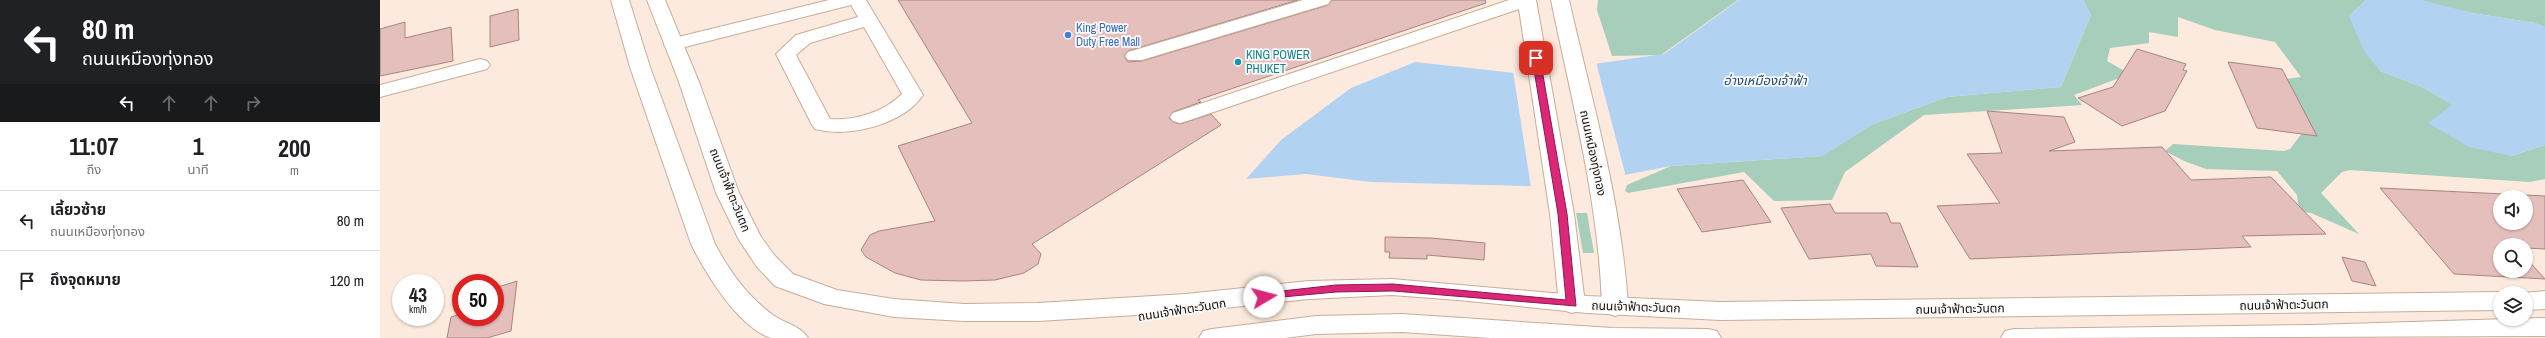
<!DOCTYPE html>
<html lang="th">
<meta charset="utf-8">
<style>
:root{--surface:#fff;--page:#f6f6f6;--text:#202124;--muted:#757577;--line:#e0e0e0}
body{margin:0;font-family:"Archivo Narrow","Noto Sans Thai",sans-serif;background:var(--page);color:var(--text);height:100vh;display:flex;flex-direction:column;font-size:15px;white-space:nowrap}
*{box-sizing:border-box;margin:0}
p{font-size:13px;color:var(--muted)}
.icon{flex:none;width:22px;height:22px;fill:none;stroke:currentColor;stroke-width:2;stroke-linecap:round;stroke-linejoin:round}
.map{position:relative;flex:1;overflow:hidden}
.sheet{display:flex;flex-direction:column;background:var(--surface);width:380px}
.sheet>*{flex:none}
.hud{background:#202124;color:#fff;overflow:hidden}
.controls{position:absolute;left:2113px;top:190px;display:grid;gap:8px}
.controls a{display:grid;place-items:center;width:40px;height:40px;border-radius:50%;background:var(--surface);box-shadow:0 1px 3px #0004;font-size:20px}
.speed{position:absolute;left:12px;top:274px;display:flex;gap:8px;font-size:20px;font-weight:700;text-align:center}
.speed>*{display:grid;place-content:center;width:52px;height:52px;border-radius:50%;background:var(--surface);box-shadow:0 1px 3px #0004;line-height:1}
.speed small{font-size:10px;font-weight:400}
.speed .limit{border:6px solid #d22;background:#fff;color:#111}
.pin{position:absolute;display:grid;place-items:center;width:34px;height:34px;color:#fff;margin:-17px;border-radius:8px;box-shadow:0 2px 6px #0006}
.me{position:absolute;width:44px;margin:-22px;rotate:82deg;stroke-linejoin:round;filter:drop-shadow(0 0 3px #0008)}
.turn{display:flex;align-items:center;gap:14px;height:84px;padding:0 16px;font-size:18px}
.turn .icon{width:52px;height:52px;stroke-width:2.5}
.turn b{display:block;font-size:28px;line-height:34px}
.lanes{display:flex;align-items:center;height:38px;padding:0 16px;background:#0003;justify-content:center;gap:20px;direction:ltr}
.lanes .off{opacity:.35}
.eta{display:flex;justify-content:space-evenly;align-items:center;height:68px;text-align:center}
.eta b{font-size:24px;font-weight:700;line-height:28px}
ul{padding:0;list-style:none}
li{display:flex;align-items:center;gap:12px;height:60px;padding:0 16px;border-top:1px solid var(--line)}
li div{flex:1}
li b{display:block;font-size:15px}
li em{font-style:normal}
main{display:flex;flex:1;min-height:0}
.map>svg:first-child{display:block}
.green{fill:#a6ceba}
.water{fill:#b2d2f2}
.pier{fill:#fbeadd}
.building{fill:#e4bfbc;stroke:#a68482;fill-rule:evenodd}
.lines{fill:none;stroke-linecap:round;stroke-linejoin:round}
.minor-casing{stroke:#c8ad99;stroke-width:2}
.major-casing{stroke:#c8ad99;stroke-width:2}
.minor{fill:#fff;fill-rule:evenodd}
.major{fill:#fff;fill-rule:evenodd}
.route{fill:#db2777;stroke:#8e194d}
.shop-dot{fill:#3f7fe0;stroke:#fbfbfb;stroke-width:1.5}
.culture-dot{fill:#0f9aa8;stroke:#fbfbfb;stroke-width:1.5}
.labels{text-anchor:middle;dominant-baseline:central;stroke-width:3.5;stroke-linejoin:round;paint-order:stroke}
.shop-label{font-size:12px;fill:#366cbe;stroke:#fbfbfb;text-anchor:start}
.culture-label{font-size:12px;fill:#0d838f;stroke:#fbfbfb;text-anchor:start}
.street-label{font-size:12px;fill:#150c06;stroke:#fbfbfb}
.water-label{font-size:13px;font-style:italic;fill:#204d78;stroke:#fbfbfb}
</style>
<main>
<section class="sheet">
<div class="hud">
<div class="turn"><svg class="icon" aria-label="left" viewBox="0 0 24 24"><path d="M17 20v-9H6M10 6l-5 5 5 5"/></svg><div><b>80 m</b>ถนนเหมืองทุ่งทอง</div></div>
<div class="lanes"><svg class="icon" aria-label="left" viewBox="0 0 24 24"><path d="M17 20v-9H6M10 6l-5 5 5 5"/></svg><svg class="icon off" aria-label="ahead" viewBox="0 0 24 24"><path d="M12 20V5M6 11l6-6 6 6"/></svg><svg class="icon off" aria-label="ahead" viewBox="0 0 24 24"><path d="M12 20V5M6 11l6-6 6 6"/></svg><svg class="icon off" aria-label="right" viewBox="0 0 24 24"><path d="M7 20v-9h11M14 6l5 5-5 5"/></svg></div>
</div>
<div class="eta">
<div><b>11:07</b><p>ถึง</p></div>
<div><b>1</b><p>นาที</p></div>
<div><b>200</b><p>m</p></div>
</div>
<ul>
<li><svg class="icon" aria-label="left" viewBox="0 0 24 24"><path d="M17 20v-9H6M10 6l-5 5 5 5"/></svg><div><b>เลี้ยวซ้าย</b><p>ถนนเหมืองทุ่งทอง</p></div><em>80 m</em></li>
<li><svg class="icon" aria-label="arrive" viewBox="0 0 24 24"><path d="M6 21V4h12l-3 4 3 4H6"/></svg><div><b>ถึงจุดหมาย</b></div><em>120 m</em></li>
</ul>
</section>
<div class="map">
<svg width="2165" height="338" viewBox="0 0 2165 338">
<rect width="100%" height="100%" fill="#fbeadd"/>
<!-- green -->
<g class="green">
<path d="M1218,0H1358L1281,55L1232,56L1217,10Z"/>
<path d="M1703,0H1986L1969,16L2000,71L2042,87L2073,105L2049,124L2131,156L2165,145V179L2150,182L1970,170L1962,172L1941,193L1979,234L1931,213L1919,211L1917,195L1897,171L1826,169L1804,161L1785,151L1793,144L1904,151L1910,149L1929,124L1906,79L1921,77L1895,42L1835,30L1798,17V37L1769,32V43L1730,48L1727,61L1750,74L1694,95L1702,105L1544,115L1465,172L1452,200L1394,201L1364,172L1248,193L1245,191L1247,185L1291,166L1442,156L1491,125L1567,97L1681,87L1711,15Z"/>
<path d="M2035,0H2165V27L2155,23L2092,13Z"/>
<path d="M1196,213H1207L1214,253H1203Z"/>
</g>
<!-- water -->
<g class="water">
<path d="M1359,0H1703L1711,15L1681,87L1567,97L1491,125L1443,156L1291,166L1182,187L991,182L926,174L866,179L901,140L971,88L1035,62L1144,74L1284,54Z"/>
<path d="M1986,0H2042L2092,13L2155,23L2165,27V145L2131,156L2089,147L2048,123L2072,105L2042,87L2000,71L1984,51L1969,16Z"/>
</g>
<!-- pier -->
<path class="pier" d="M1216,62L1246,177L1182,189L1151,188L1133,71L1144,72Z"/>
<!-- building -->
<g class="building">
<path d="M518,0H918L748,51L744,56L748,62L762,61L948,5L952,0H1105L1106,3L818,100L821,102L793,112L789,118L793,122L800,124L831,114L841,125L652,244L661,254L658,264L644,273L615,280L583,281L541,280L515,273L486,257L481,250L490,235L499,231L555,221L518,146L592,123Z"/>
<path d="M138,9L139,40L110,47V16Z"/>
<path d="M25,22V38L71,27L73,61L0,76V29Z"/>
<path d="M1757,49L1806,64L1803,70L1807,71L1785,111L1742,126L1698,98L1733,87Z"/>
<path d="M1848,62L1902,69L1937,136L1877,128Z"/>
<path d="M1607,111L1684,117L1695,142L1669,151L1782,147L1811,180L1891,177L1946,234L1862,236L1871,247L1590,259L1557,206L1620,203L1587,154L1622,153Z"/>
<path d="M1363,180L1391,222L1322,232L1297,189Z"/>
<path d="M2000,188L2165,196V249L2146,248V245H2120V271H2146V258L2165,279L2074,274ZM2120,197H2146V223H2120Z"/>
<path d="M1450,204L1455,213H1507L1511,223H1520L1538,267L1496,266L1491,254L1429,259L1401,208Z"/>
<path d="M1005,237L1051,238L1105,243L1104,260L1047,255V259L1009,258L1010,252H1005Z"/>
<path d="M1962,257L1985,262L1996,286L1972,281Z"/>
<path d="M137,281L131,331L107,338H67L71,317L81,314V317H115V288Z"/>
</g>
<g class="lines">
<defs>
<g id="minor">
<path d="M449,0H486L543,95C523,125 468,138 435,129L432,125L396,54L416,35L478,17L471,5L293,50L286,48L284,44L286,40ZM484,27L522,94C504,112 475,121 450,119L416,55L430,43Z"/>
<path d="M923,0H951L948,4L762,60H748L745,56L748,52Z"/>
<path d="M1129,0H1156L1194,214L1205,304L1201,310L1192,313L1183,310L1179,304L1170,214L1139,9L807,121L800,123L793,121L790,117L793,113Z"/>
<path d="M1171,0H1189C1212,101 1242,203 1248,307L1244,313L1235,316L1226,313L1222,307C1219,203 1192,102 1171,0Z"/>
<path d="M100,59L107,61L110,65L107,69L0,97V85Z"/>
</g>
<g id="major">
<path d="M231,0H249L270,67L335,244C350,272 367,296 393,315C404,323 421,326 428,338C417,338 401,338 391,338C358,327 326,274 311,244L250,67Z"/>
<path d="M267,0H285L319,82L359,193L381,237L395,256L413,274L457,290L514,299L584,304L658,303L806,294L929,281L1012,279L1207,296L1340,302L2120,292L2122,293H2120V310L1340,320L1207,313L1078,300L1012,295L929,299L806,312L658,321H584L514,317L444,304L395,286L377,267L359,240L336,193L299,82Z"/>
<path d="M2165,291V309L2146,310V293H2144Z"/>
<path d="M1022,314L1232,328L1328,329L1337,331L1341,338H1110L1022,332L936,334L905,338H819L823,331L832,329L936,316Z"/>
<path d="M2165,318V336L1621,338L1625,331L1634,329L1932,325Z"/>
</g>
</defs>
<!-- minor casing -->
<use href="#minor" class="minor-casing"/>
<!-- major casing -->
<use href="#major" class="major-casing"/>
<!-- minor -->
<use href="#minor" class="minor"/>
<!-- major -->
<use href="#major" class="major"/>
</g>
<!-- route -->
<path class="route" d="M1156,56L1160,58L1187,214L1196,306L1013,291L956,292L881,299L879,297L884,293L956,285L1013,284L1186,300L1178,214L1152,58Z"/>
<!-- markers -->
<circle class="shop-dot" cx="688" cy="35" r="4"/>
<circle class="culture-dot" cx="858" cy="62" r="4"/>
<g class="labels">
<!-- shop labels -->
<g class="shop-label">
<text x="696" y="28">King Power<tspan x="696" dy="14">Duty Free Mall</tspan></text>
</g>
<!-- culture labels -->
<g class="culture-label">
<text x="866" y="55">KING POWER<tspan x="866" dy="14">PHUKET</tspan></text>
</g>
<!-- street labels -->
<g class="street-label">
<text transform="translate(1213 153) rotate(78)">ถนนเหมืองทุ่งทอง</text>
<text transform="translate(350 190) rotate(68)">ถนนเจ้าฟ้าตะวันตก</text>
<text transform="translate(1904 305) rotate(-1)">ถนนเจ้าฟ้าตะวันตก</text>
<text transform="translate(1256 307) rotate(2)">ถนนเจ้าฟ้าตะวันตก</text>
<text transform="translate(1580 309) rotate(-1)">ถนนเจ้าฟ้าตะวันตก</text>
<text transform="translate(802 310) rotate(-9)">ถนนเจ้าฟ้าตะวันตก</text>
</g>
<!-- water labels -->
<g class="water-label">
<text x="1385" y="80">อ่างเหมืองเจ้าฟ้า</text>
</g>
</g>
</svg>
<div class="controls">
<a><svg class="icon" aria-label="sound" viewBox="0 0 24 24"><path d="M4 9h4l5-4v14l-5-4H4zM17 9q2 3 0 6"/></svg></a>
<a><svg class="icon" aria-label="search" viewBox="0 0 24 24"><circle cx="10" cy="10" r="6"/><path d="M15 15l6 6"/></svg></a>
<a><svg class="icon" aria-label="layers" viewBox="0 0 24 24"><path d="M12 4l9 5-9 5-9-5zM3 14l9 5 9-5"/></svg></a>
</div>
<div class="speed"><div>43<small>km/h</small></div><div class="limit">50</div></div>
<div class="pin" style="left:1156px;top:58px;background:#d93025"><svg class="icon" aria-label="arrive" viewBox="0 0 24 24"><path d="M6 21V4h12l-3 4 3 4H6"/></svg></div>
<svg class="me" style="left:884px;top:297px" viewBox="-20 -20 40 40"><circle r="19" fill="#fff"/><path d="M0-13L10 11 0 6-10 11z" fill="#db2777"/></svg>
</div>
</main>
